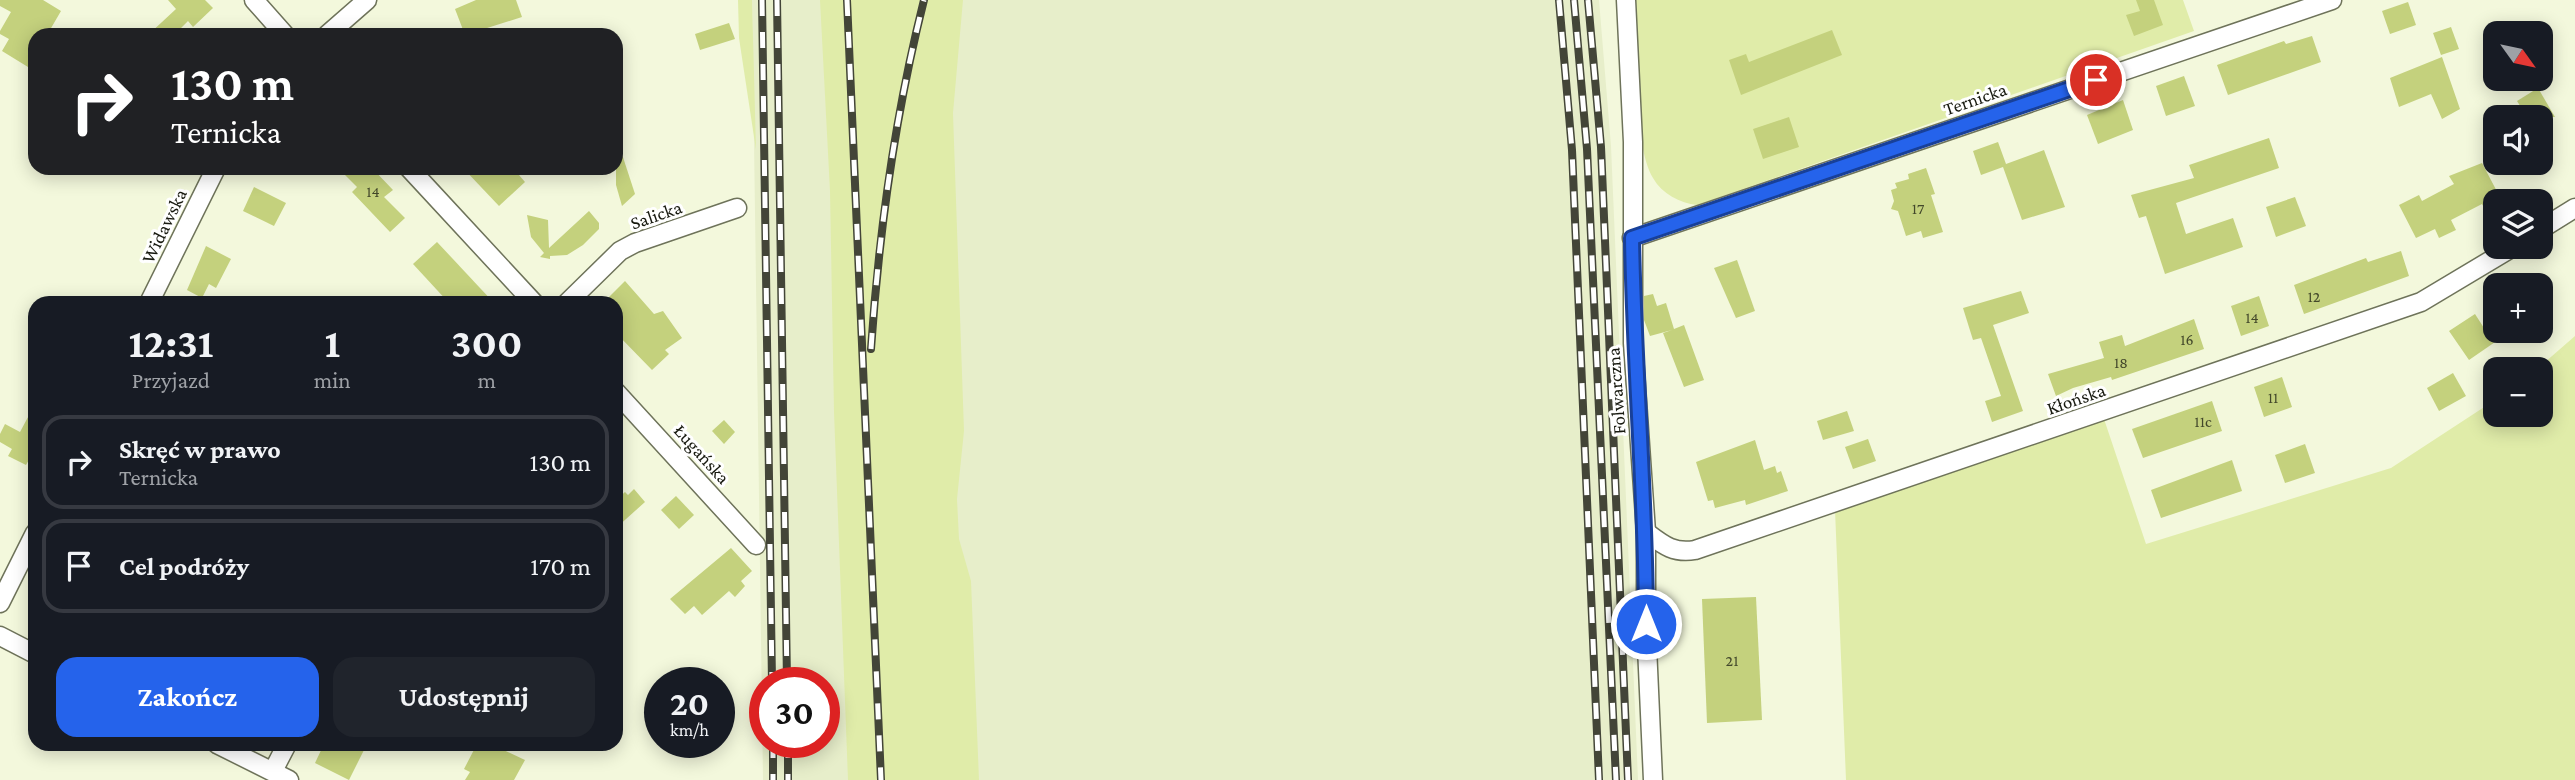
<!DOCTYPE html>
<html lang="pl">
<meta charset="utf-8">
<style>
:root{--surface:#171b24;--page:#20242c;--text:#f1f3f6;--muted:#9ea1a6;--line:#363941;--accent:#2563eb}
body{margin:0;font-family:"Crimson Pro",serif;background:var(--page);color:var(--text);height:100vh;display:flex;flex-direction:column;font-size:26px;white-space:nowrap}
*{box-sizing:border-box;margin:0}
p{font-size:23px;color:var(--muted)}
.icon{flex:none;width:38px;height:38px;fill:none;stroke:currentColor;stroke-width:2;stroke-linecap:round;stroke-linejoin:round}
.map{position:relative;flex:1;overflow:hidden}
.panel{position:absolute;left:28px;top:296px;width:595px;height:455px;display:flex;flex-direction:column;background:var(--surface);border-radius:21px;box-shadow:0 4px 18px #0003}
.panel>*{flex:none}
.banner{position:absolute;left:28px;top:28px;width:595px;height:147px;border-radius:21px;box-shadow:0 4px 18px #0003;background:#202124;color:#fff;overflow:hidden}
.needle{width:46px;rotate:123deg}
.tools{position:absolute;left:2483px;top:21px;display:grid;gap:14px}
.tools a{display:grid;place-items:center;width:70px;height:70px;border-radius:14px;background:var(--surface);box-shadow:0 4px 18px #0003;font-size:35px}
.speed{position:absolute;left:644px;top:667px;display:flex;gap:14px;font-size:35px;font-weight:700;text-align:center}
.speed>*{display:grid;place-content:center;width:91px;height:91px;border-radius:50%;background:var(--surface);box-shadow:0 4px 18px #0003;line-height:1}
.speed small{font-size:18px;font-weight:400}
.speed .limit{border:10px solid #d22;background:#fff;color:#111}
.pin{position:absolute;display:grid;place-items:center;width:60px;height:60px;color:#fff;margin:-30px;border:4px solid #fff;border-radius:50%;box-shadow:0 2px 7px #0007}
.me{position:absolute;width:77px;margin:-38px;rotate:0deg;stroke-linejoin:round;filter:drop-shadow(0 0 5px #0008)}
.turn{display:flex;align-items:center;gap:24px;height:147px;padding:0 28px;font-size:32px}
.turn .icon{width:91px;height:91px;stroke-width:2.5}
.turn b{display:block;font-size:49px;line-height:60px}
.eta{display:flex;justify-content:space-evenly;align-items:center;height:119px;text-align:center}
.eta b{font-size:42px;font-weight:700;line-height:49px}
.action{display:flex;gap:14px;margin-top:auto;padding:14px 28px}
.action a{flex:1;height:80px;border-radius:21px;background:var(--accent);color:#fff;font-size:28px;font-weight:700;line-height:80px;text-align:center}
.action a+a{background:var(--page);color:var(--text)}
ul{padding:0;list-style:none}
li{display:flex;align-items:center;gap:21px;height:94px;margin:0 14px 10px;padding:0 14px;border:4px solid var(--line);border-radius:21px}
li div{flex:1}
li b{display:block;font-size:26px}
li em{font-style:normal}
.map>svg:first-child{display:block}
.built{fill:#e7eeca;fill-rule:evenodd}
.green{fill:#e0eca9}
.building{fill:#c4d17d}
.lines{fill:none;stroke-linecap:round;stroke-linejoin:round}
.street-casing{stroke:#6e735a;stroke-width:21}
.street{stroke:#fff;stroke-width:18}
.rail-casing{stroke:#434538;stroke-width:8}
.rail{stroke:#fff;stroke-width:5;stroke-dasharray:16;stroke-linecap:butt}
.route-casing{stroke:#184099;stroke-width:18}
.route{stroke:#2563eb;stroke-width:12}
.labels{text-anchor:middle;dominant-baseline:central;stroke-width:6;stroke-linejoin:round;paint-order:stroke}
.number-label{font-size:16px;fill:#43482b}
.street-label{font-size:19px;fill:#181a10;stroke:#fff}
</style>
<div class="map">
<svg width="2575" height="780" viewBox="0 0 2575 780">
<rect width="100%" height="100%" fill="#f3f8dc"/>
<!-- built -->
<path class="built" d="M752,0H1599L1611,146L1638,780H763ZM765,682H824V742H765Z"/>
<!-- green -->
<g class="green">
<path d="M738,0H752L756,150L739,38Z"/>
<path d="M820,0H963L953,113L964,431L957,499L959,539L971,581L979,780H848L834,412L830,191Z"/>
<path d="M1633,0H2183L2194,31L1697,205C1680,203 1662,194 1653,178C1633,144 1635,42 1633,0Z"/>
<path d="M2575,336V780H1846L1835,510L2104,419L2146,544L2391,468L2495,400L2496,415H2541V369H2537Z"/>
</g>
<!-- building -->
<g class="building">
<path d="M0,0H43L61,11L47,35H35V55L28,67L2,51L9,39L0,34V31L11,12L0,6Z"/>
<path d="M168,0H205L213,8L193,27L188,21L174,35H148L176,9Z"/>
<path d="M476,0H516L522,17L465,35L455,9Z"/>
<path d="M2136,0H2154L2163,25L2134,36L2126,15L2140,11Z"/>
<path d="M2408,2L2416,25L2390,34L2382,11Z"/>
<path d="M729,23L735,39L700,50L695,34Z"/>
<path d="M2451,27L2459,49L2441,55L2433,33Z"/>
<path d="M1832,30L1842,55L1741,95L1729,60L1746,54L1749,62Z"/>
<path d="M2312,36L2321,62L2228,95L2217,65L2284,41L2286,44Z"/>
<path d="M2442,57L2460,109L2442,119L2431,94L2399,107L2390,78Z"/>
<path d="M2184,76L2195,106L2166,116L2156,86Z"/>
<path d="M2538,88L2555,117H2527L2517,101Z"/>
<path d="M2123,100L2133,130L2098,144L2087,115Z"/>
<path d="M1789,117L1799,147L1763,159L1753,129Z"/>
<path d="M2269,138L2279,168L2176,203L2186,234L2233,218L2243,247L2165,274L2146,216L2139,218L2131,195L2194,178L2189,165Z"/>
<path d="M1998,142L2006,164L2044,150L2065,207L2022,220L2003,167L1981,175L1973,151Z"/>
<path d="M616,145H619L635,194L622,206L616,185Z"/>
<path d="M2482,163L2502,201H2496V230L2482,204L2451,220L2456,230L2439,238L2435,229L2416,238L2399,205L2419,195L2422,201L2454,184L2449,176Z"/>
<path d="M338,168H372L393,190L384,197L405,218L390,232L352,192L357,187Z"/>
<path d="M463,168H513L525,182L499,206Z"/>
<path d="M1926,168L1935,194L1931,195L1943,232L1923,238L1921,231L1906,236L1898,211L1891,209L1894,201L1891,190L1897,188L1895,183L1909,179L1908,174Z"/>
<path d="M254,187L286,203L274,226L243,211Z"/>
<path d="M2295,197L2306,226L2276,237L2266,207Z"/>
<path d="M589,211L599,223V229L583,245L567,255L550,256V259L540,257L544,253L531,237L527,215L548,220L549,248Z"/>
<path d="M437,242L452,258L494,303H449L413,264Z"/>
<path d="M206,246L231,259L216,288L209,284L202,298L187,290Z"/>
<path d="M2401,251L2409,276L2304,314L2294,285L2366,258L2368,262Z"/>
<path d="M1737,260L1755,311L1736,318L1714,268Z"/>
<path d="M625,281L654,314L663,311L682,338L665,350L669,354L652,370L616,333V303H603Z"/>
<path d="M2021,291L2029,313L1993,325L2023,411L1992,422L1985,401L2001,396L1981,338L1973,340L1963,308Z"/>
<path d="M1653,294L1657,306L1666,303L1674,329L1684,325L1704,380L1684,387L1663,333L1672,330L1650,336L1644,320V296Z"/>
<path d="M2259,296L2269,326L2241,336L2231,306Z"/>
<path d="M2475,314L2484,328L2489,325L2498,340L2469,360L2449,331Z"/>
<path d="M2194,319L2204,349L2112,380L2111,377L2073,388L2056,396L2048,374L2104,358L2099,342L2122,335L2125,346Z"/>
<path d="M2453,373L2466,396L2439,411L2427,388Z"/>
<path d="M2282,377L2292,407L2264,417L2254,387Z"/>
<path d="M2212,401L2222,431L2143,458L2132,429Z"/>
<path d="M35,404V460L30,458L26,465L8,456L12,449L0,442V434L5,424L20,432Z"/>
<path d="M1847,411L1854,431L1823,440L1817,421Z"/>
<path d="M724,420L735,432L724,444L712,431Z"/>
<path d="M1868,439L1876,461L1853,469L1845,447Z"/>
<path d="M1755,440L1764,470L1775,466L1777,473L1781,471L1788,491L1746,505L1745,500L1715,508L1713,500L1708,501L1696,462Z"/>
<path d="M2305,444L2315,473L2285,483L2275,455Z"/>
<path d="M2232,460L2242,491L2161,518L2151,490Z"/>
<path d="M634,489L645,502L616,528V500L625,492L628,495Z"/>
<path d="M676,496L694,515L679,529L661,510Z"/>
<path d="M731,548L752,571L741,581L745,586L735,597L729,591L702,615L694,606L685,614L670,599Z"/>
<path d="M1756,597L1762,720L1707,723L1702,599Z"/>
<path d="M324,744H367L349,780L315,763Z"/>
<path d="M477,744H491L525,760L514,780H465L470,772L464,769Z"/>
</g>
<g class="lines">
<defs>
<g id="street">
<path d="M254,0L285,35"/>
<path d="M1626,0L1633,142V343L1646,532V624L1653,780"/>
<path d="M327,35L367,0"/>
<path d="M409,168L534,303"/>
<path d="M2541,229L2575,208"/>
<path d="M1632,238L2332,0"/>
<path d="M149,303L216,168"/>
<path d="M567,303L620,251L635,243L737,208"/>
<path d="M616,392L756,545"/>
<path d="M1646,532C1662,544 1673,554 1695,550L2421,302L2513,247"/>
<path d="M0,603L35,533"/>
<path d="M0,636L35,654"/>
<path d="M217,744L289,780"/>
<path d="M273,771L287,744"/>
</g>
</defs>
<!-- street casing -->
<use href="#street" class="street-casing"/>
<!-- street -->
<use href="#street" class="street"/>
<defs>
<g id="rail">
<path d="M762,0L772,682"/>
<path d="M777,0L787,682"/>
<path d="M847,0L881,780"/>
<path d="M1559,0L1572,150L1599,780"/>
<path d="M1574,0L1587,149L1616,780"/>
<path d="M1588,0L1601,147L1628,780"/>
<path d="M871,349C879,231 895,115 924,0"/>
<path d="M773,742V780"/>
<path d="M788,742V780"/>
</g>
</defs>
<!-- rail casing -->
<use href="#rail" class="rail-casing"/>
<!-- rail -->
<use href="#rail" class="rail"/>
</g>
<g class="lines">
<defs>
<path id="route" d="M1646,624C1646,495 1634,367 1632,238L2096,80"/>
</defs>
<!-- route casing -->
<use href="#route" class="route-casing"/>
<!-- route -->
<use href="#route" class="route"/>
</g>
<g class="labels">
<!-- number labels -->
<g class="number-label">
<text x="373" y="191">14</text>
<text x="1918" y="208">17</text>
<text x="2314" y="296">12</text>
<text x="2252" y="317">14</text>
<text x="2187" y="339">16</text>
<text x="2121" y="362">18</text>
<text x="2273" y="397">11</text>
<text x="2203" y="421">11c</text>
<text x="1732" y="660">21</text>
</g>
<!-- street labels -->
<g class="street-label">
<text transform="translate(1975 99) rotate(-19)">Ternicka</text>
<text transform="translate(656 215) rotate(-19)">Salicka</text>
<text transform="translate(164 226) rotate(-64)">Widawska</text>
<text transform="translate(1616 391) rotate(-94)">Folwarczna</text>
<text transform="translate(2076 399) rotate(-19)">Kłońska</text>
<text transform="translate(702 454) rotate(48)">Ługańska</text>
</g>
</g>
</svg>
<div class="tools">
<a><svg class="needle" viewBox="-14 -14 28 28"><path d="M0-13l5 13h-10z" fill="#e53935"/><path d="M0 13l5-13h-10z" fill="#9ea1a6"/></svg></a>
<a><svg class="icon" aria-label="sound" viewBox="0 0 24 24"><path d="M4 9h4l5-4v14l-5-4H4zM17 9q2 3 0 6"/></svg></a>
<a><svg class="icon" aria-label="layers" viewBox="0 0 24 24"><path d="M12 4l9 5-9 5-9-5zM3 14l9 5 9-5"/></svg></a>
<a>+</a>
<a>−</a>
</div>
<div class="speed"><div>20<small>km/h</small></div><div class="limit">30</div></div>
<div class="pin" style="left:2096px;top:80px;background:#d93025"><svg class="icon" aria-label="arrive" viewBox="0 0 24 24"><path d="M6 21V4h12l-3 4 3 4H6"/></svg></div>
<svg class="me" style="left:1646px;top:624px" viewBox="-20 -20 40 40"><circle r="17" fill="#2563eb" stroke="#fff" stroke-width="3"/><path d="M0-11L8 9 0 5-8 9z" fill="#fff"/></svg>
<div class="banner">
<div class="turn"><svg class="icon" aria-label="right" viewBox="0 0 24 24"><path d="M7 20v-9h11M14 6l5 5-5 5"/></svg><div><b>130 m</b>Ternicka</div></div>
</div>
<section class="panel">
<div class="eta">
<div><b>12:31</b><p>Przyjazd</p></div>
<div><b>1</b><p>min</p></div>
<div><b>300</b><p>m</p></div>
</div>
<ul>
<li><svg class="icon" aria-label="right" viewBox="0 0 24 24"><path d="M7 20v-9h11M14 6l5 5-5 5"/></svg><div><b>Skręć w prawo</b><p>Ternicka</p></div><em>130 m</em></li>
<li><svg class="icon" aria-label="arrive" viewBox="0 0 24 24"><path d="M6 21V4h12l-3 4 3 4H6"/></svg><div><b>Cel podróży</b></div><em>170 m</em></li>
</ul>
<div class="action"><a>Zakończ</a><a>Udostępnij</a></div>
</section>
</div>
